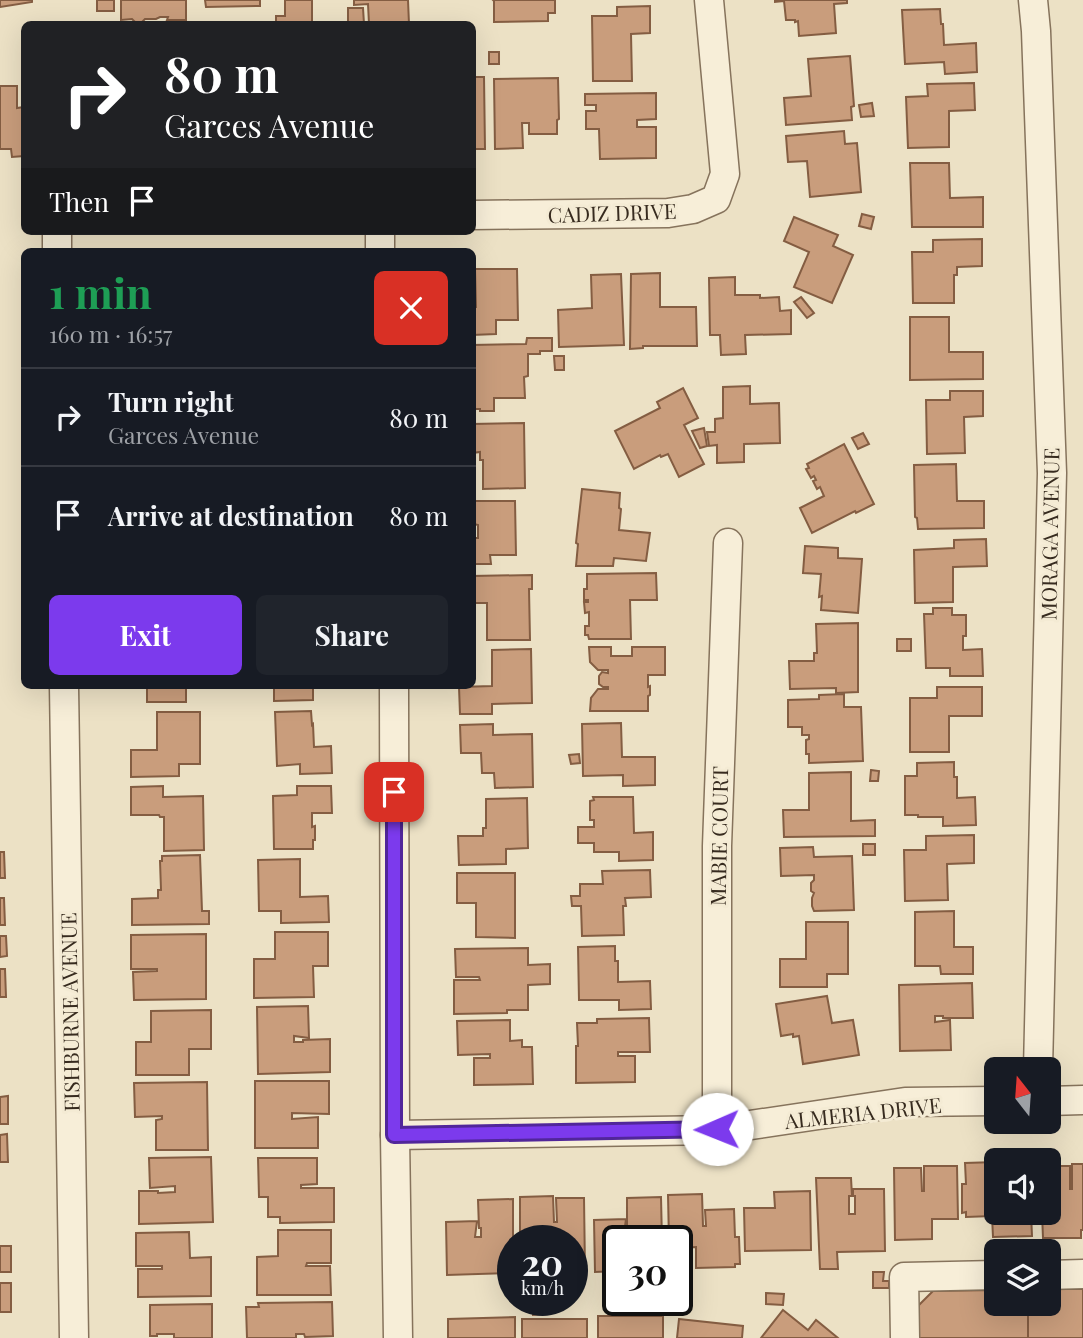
<!DOCTYPE html>
<meta charset="utf-8">
<style>
:root{--surface:#171b24;--page:#20242c;--text:#f1f3f6;--muted:#9ea1a6;--line:#363941;--accent:#7c3aed}
body{margin:0;font-family:"Playfair Display",serif;background:var(--page);color:var(--text);height:100vh;display:flex;flex-direction:column;font-size:26px;white-space:nowrap}
*{box-sizing:border-box;margin:0}
p{font-size:23px;color:var(--muted)}
.icon{flex:none;width:38px;height:38px;fill:none;stroke:currentColor;stroke-width:2;stroke-linecap:round;stroke-linejoin:round}
.map{position:relative;flex:1;overflow:hidden}
.panel{position:absolute;left:21px;top:248px;width:455px;height:441px;display:flex;flex-direction:column;background:var(--surface);border-radius:10px;box-shadow:0 7px 28px #0002}
.panel>*{flex:none}
.banner{position:absolute;left:21px;top:21px;width:455px;height:214px;border-radius:10px;box-shadow:0 7px 28px #0002;background:#202124;color:#fff;overflow:hidden}
.needle{width:46px;rotate:343deg}
.buttons{position:absolute;left:984px;top:1057px;display:grid;gap:14px}
.buttons a{display:grid;place-items:center;width:77px;height:77px;border-radius:10px;background:var(--surface);box-shadow:0 7px 28px #0002;font-size:35px}
.speed{position:absolute;left:497px;top:1225px;display:flex;gap:14px;font-size:35px;font-weight:700;text-align:center}
.speed>*{display:grid;place-content:center;width:91px;height:91px;border-radius:50%;background:var(--surface);box-shadow:0 7px 28px #0002;line-height:1}
.speed small{font-size:18px;font-weight:400}
.speed .limit{border:4px solid #111;border-radius:10px;background:#fff;color:#111}
.pin{position:absolute;display:grid;place-items:center;width:60px;height:60px;color:#fff;margin:-30px;border-radius:14px;box-shadow:0 4px 10px #0006}
.me{position:absolute;width:77px;margin:-38px;rotate:269deg;stroke-linejoin:round;filter:drop-shadow(0 0 5px #0008)}
.turn{display:flex;align-items:center;gap:24px;height:147px;padding:0 28px;font-size:32px}
.turn .icon{width:91px;height:91px;stroke-width:2.5}
.turn b{display:block;font-size:49px;line-height:60px}
.then{display:flex;align-items:center;height:66px;padding:0 28px;background:#0003;gap:14px;font-size:26px}
.round{display:grid;place-items:center;flex:none;width:74px;height:74px;border-radius:10px;background:var(--page)}
.summary{display:flex;align-items:center;justify-content:space-between;height:119px;padding:0 28px}
h1{font-size:42px;font-weight:700;line-height:52px;color:#1e9e55}
.primary-button{display:flex;gap:14px;margin-top:auto;padding:14px 28px}
.primary-button a{flex:1;height:80px;border-radius:10px;background:var(--accent);color:#fff;font-size:28px;font-weight:700;line-height:80px;text-align:center}
.primary-button a+a{background:var(--page);color:var(--text)}
ul{padding:0;list-style:none}
li{display:flex;align-items:center;gap:21px;height:98px;padding:0 28px;border-top:2px solid var(--line)}
li div{flex:1}
li b{display:block;font-size:26px}
li em{font-style:normal}
.map>svg:first-child{display:block}
.building{fill:#c99d7c;stroke:#845d42;stroke-width:2}
.lines{fill:none;stroke-linecap:round;stroke-linejoin:round}
.minor-casing{stroke:#86735c;stroke-width:31}
.minor{stroke:#f7eed8;stroke-width:28}
.route-casing{stroke:#51269a;stroke-width:18}
.route{stroke:#7c3aed;stroke-width:12}
.labels{text-anchor:middle;dominant-baseline:central;stroke-width:6;stroke-linejoin:round;paint-order:stroke}
.street-label{font-size:21px;fill:#372b1f;stroke:#f4ebd4}
</style>
<div class="map">
<svg width="1083" height="1338" viewBox="0 0 1083 1338">
<rect width="100%" height="100%" fill="#ece1c5"/>
<!-- building -->
<g class="building">
<path d="M0,0H32V2L0,7Z"/>
<rect x="97" y="0" width="17" height="11"/>
<path d="M121,0H186V20H167L168,17H160L156,19H145L142,22H135L132,19L121,20Z"/>
<path d="M205,0H260V6L206,7Z"/>
<path d="M285,0H312V24H276V16H285Z"/>
<path d="M354,0H408L409,24H369L368,4L354,5Z"/>
<path d="M493,0H555V13H548V21L494,22V1Z"/>
<path d="M775,0H847V3L834,4L836,33L799,36L798,21L795,22V20H786L784,1L775,2Z"/>
<path d="M650,6V33L631,34L632,81H593L592,16H617V7Z"/>
<path d="M348,8H363L364,24H348Z"/>
<path d="M940,9L941,24H943L944,45L976,43L977,72L945,74L944,62L905,64L902,10Z"/>
<rect x="489" y="52" width="10" height="12"/>
<path d="M850,56L854,106L851,107L852,120L786,125L784,98L811,96L808,59Z"/>
<path d="M472,77H484L485,149H472Z"/>
<path d="M558,78L559,119L557,120V134H529V123H522L523,148L495,149L494,79Z"/>
<path d="M974,83L975,110L949,111V147L908,148L906,97L928,96L927,84Z"/>
<path d="M0,86H17V108L24,107V156L12,157L11,149H0Z"/>
<path d="M656,93V119L637,120V127H656V158L600,159L599,129H586V111H596V105H585V94Z"/>
<path d="M872,103L874,116L861,117L859,105Z"/>
<path d="M844,131L845,144L857,143L861,192L810,197L807,161L788,162L786,136Z"/>
<path d="M910,163H949L950,198L983,197V227H912Z"/>
<path d="M862,214L874,217L871,229L859,226Z"/>
<path d="M794,217L838,235L833,246L853,255L832,303L794,287L809,252L784,241Z"/>
<path d="M982,239V266L957,267V275H954V303H913L912,252H933V240Z"/>
<path d="M475,269H517L518,320H496V334L472,335V307H476Z"/>
<path d="M660,273V307H696L697,346H643V348L630,349L631,274Z"/>
<path d="M621,274L624,345L559,347L558,310L592,308L591,275Z"/>
<path d="M735,277V295H760V298L779,297L780,311L791,310V334L745,335L746,354L721,355L720,335H710L709,278Z"/>
<path d="M801,297L814,313L807,318L794,302Z"/>
<path d="M910,317H949V352H983V379L910,380Z"/>
<path d="M527,338H552V351H540V354H528V376L524,377L525,398H494V411H480V409H472V345L526,344Z"/>
<path d="M554,356H564V370H555Z"/>
<path d="M750,386V404L779,403L780,443L744,444V462L717,463V445L709,446L707,432H715V419L723,418V387Z"/>
<path d="M683,388L698,418L684,425L704,464L679,477L668,454L661,457L660,455L634,469L615,431L660,408L657,402Z"/>
<path d="M950,391H983V416L964,417L965,453L927,454L926,400H950Z"/>
<path d="M524,423L525,488L483,489V460H480V452L472,453V424Z"/>
<path d="M704,428L707,446L700,448L692,431Z"/>
<path d="M863,433L869,444L858,449L852,438Z"/>
<path d="M844,444L874,504L856,513L855,511L812,533L800,508L824,496L820,487L817,489L813,481L816,480L814,476L811,478L806,469L809,468L807,464Z"/>
<path d="M956,464L957,501H984V528L918,529L917,518L915,517L914,465Z"/>
<path d="M582,489L620,493L619,508L621,509L619,530L650,533L646,561L614,558L613,566H576L578,544L576,543Z"/>
<path d="M474,501H515L516,555H490L491,564H472V538H478V525L474,524Z"/>
<path d="M986,539L987,566L953,567V602L915,603L914,550L954,548V540Z"/>
<path d="M805,546L838,548V558L862,559L858,613L821,610L822,596L819,597L821,574L803,573Z"/>
<path d="M656,573L657,600H630L631,639H589L588,635H585V626H589V612L585,613L584,602H588V600H584V589H587V574Z"/>
<path d="M532,575V589H529L530,640H487V603H472V576Z"/>
<path d="M933,608H952V615H966V636H963V650L982,649L983,676H950V668H926L924,614H933Z"/>
<path d="M858,623V692L836,693V688L790,689L789,661H814V653H817L816,624Z"/>
<rect x="897" y="639" width="14" height="12"/>
<path d="M589,647H611V656H632V647H665V675H648V687L650,686V695L648,696V711H590L591,698L598,689H608V687H603L599,684V676L602,672L608,673V670H598L590,662Z"/>
<path d="M531,649L532,703L492,704V714H460L459,687L492,686V650Z"/>
<rect x="147" y="686" width="39" height="16"/>
<path d="M274,686H313V700L274,701Z"/>
<path d="M937,687H982V716H949V752H910V698H937Z"/>
<path d="M844,694V707H861L863,761L809,763V754H806V740L809,739V735H802V727H788V700L819,699V695Z"/>
<path d="M311,711L312,725L313,724L314,747L331,746L332,773L300,774V764L277,766L275,712Z"/>
<path d="M157,712H200V764H179V776L131,777V750H157Z"/>
<path d="M621,723L622,757H655V785L623,786V775L583,776L582,724Z"/>
<path d="M493,724V735L532,734L533,787L495,788L494,773H482L481,753H461L460,725Z"/>
<path d="M579,754L580,763L571,764L569,755Z"/>
<path d="M954,762V777H957V798L975,797L976,825L943,826V817H918V815H905V776H917V763Z"/>
<path d="M871,770L879,771L878,781H870Z"/>
<path d="M851,772V821L875,820V836L784,837L783,810H809V773Z"/>
<path d="M163,786V797L203,796L204,850L164,851V817H160L159,815H131V787Z"/>
<path d="M297,786H331L332,813H312V827L315,826V840H313V849H274L273,796L297,795Z"/>
<path d="M593,797H633L634,833L653,832V860L619,861V852H594V843H578V827H594V820H590V801L594,800Z"/>
<path d="M527,798L528,848L506,849V864L459,865L458,836H483V828H486V799Z"/>
<path d="M974,835V863L947,864L948,900L905,901L904,850H926V836Z"/>
<rect x="863" y="844" width="12" height="11"/>
<path d="M813,847L814,857L852,856L854,910L814,911L812,906V898L814,893L811,891V883L814,880V875L781,876L780,848Z"/>
<path d="M0,852H4L5,878H0Z"/>
<path d="M200,855L202,911H209V924L132,925V899L158,898V890H161L160,861H162V856Z"/>
<path d="M300,859V897L328,896L329,922L281,923V911H259L258,860Z"/>
<path d="M650,870L651,897L625,898L626,906H623L624,935L582,936L581,906H572L571,896H580V884H603L602,871Z"/>
<path d="M457,873H515V938L476,937V903H457Z"/>
<path d="M0,898H4L5,925H0Z"/>
<path d="M954,911V947H973V974H941L940,966H915V912Z"/>
<path d="M806,922H848V974H827V987H780V959H806Z"/>
<path d="M275,932H328V966H313L314,997L254,998V959H275Z"/>
<path d="M206,934V999L134,1000L133,972L157,971V969H131V935Z"/>
<path d="M0,936H6L7,956L0,957Z"/>
<path d="M615,946V961H618V982L650,981L651,1009L619,1010V1000H579L578,947Z"/>
<path d="M528,948V965L550,964V984L528,985V1010H507V1013L454,1014V980H480L479,977H456L455,949Z"/>
<path d="M0,969H5L6,997H0Z"/>
<path d="M972,983L973,1018H943V1016H935V1022L950,1020L951,1050L900,1051L899,985Z"/>
<path d="M827,996L832,1023L853,1020L859,1055L803,1064L799,1036L793,1037V1034L781,1036L776,1004Z"/>
<path d="M308,1006L309,1038L294,1036V1042H303V1040L330,1039V1072L258,1074L257,1007Z"/>
<path d="M211,1010V1049H189V1075H136V1042H151V1011Z"/>
<path d="M649,1018L650,1052H618V1056H635V1082L576,1083V1046H578L577,1023H597V1019Z"/>
<path d="M510,1020V1041L522,1040V1047H532L533,1084L474,1085V1058H490V1054L458,1055L457,1021Z"/>
<path d="M255,1081H329V1114L292,1113V1119L318,1117V1148H255Z"/>
<path d="M207,1082L208,1150H156V1120L162,1119V1116L135,1117L134,1083Z"/>
<path d="M8,1096V1124H0V1097Z"/>
<path d="M7,1134L8,1162H0V1135Z"/>
<path d="M211,1157L213,1222L139,1224V1191H158V1193L175,1192V1186L150,1188L149,1158Z"/>
<path d="M258,1158H317V1184L301,1185V1188H334V1222L280,1223V1217H268V1197H259Z"/>
<path d="M996,1162V1213H1031L1032,1236L993,1237L992,1216L966,1217V1212L962,1213V1184H966L965,1163Z"/>
<path d="M1072,1164H1083V1230H1081V1238H1043L1042,1213H1048V1166H1070V1189H1072Z"/>
<path d="M924,1166H957L958,1219H932V1239L895,1240L894,1168H921L922,1191H924Z"/>
<path d="M816,1178H851L852,1196H849V1214H855V1196H853V1189H884L885,1251L837,1252L838,1269H820Z"/>
<path d="M810,1191L811,1250L745,1251L744,1208H775L774,1192Z"/>
<path d="M702,1194L703,1226H706L705,1210L734,1209L735,1237H739L740,1264H735V1267L696,1268V1247L677,1248V1241H669L668,1195Z"/>
<path d="M553,1196L554,1222H557L556,1198H584L585,1270H572V1241H520V1197Z"/>
<path d="M661,1197L662,1241H618V1271L595,1272L594,1220L626,1219L624,1234H630V1226H627V1198Z"/>
<path d="M513,1199V1273L447,1275L446,1222L477,1221L475,1237H481V1228H479L478,1200Z"/>
<path d="M278,1230H331V1263H307L306,1266H330L331,1295H257V1257L278,1256Z"/>
<path d="M189,1232L190,1258L211,1257V1296L138,1297V1269H162V1266H136V1233Z"/>
<path d="M1037,1244H1050V1261H1048V1251H1037Z"/>
<rect x="0" y="1246" width="11" height="26"/>
<path d="M873,1272H884L883,1281H889V1288H873Z"/>
<rect x="0" y="1283" width="11" height="29"/>
<path d="M1048,1283L1049,1289H1083V1338H1028V1304H1048Z"/>
<path d="M996,1290V1304H1028V1338H918V1306L933,1291Z"/>
<path d="M766,1293L784,1294L783,1305L766,1304Z"/>
<path d="M332,1302L333,1336L305,1337L304,1334H296V1338H247L246,1307H259L258,1303Z"/>
<path d="M545,1302V1314L533,1315L532,1303Z"/>
<path d="M212,1304V1338H174V1334H157V1336H150V1305Z"/>
<path d="M783,1310L808,1330L816,1320L838,1338H761Z"/>
<rect x="598" y="1316" width="65" height="22"/>
<path d="M515,1317V1338H448V1319Z"/>
<rect x="522" y="1319" width="65" height="19"/>
<path d="M679,1319L743,1326L742,1338H677Z"/>
</g>
<g class="lines">
<defs>
<g id="minor">
<path d="M1033,0L1036,31L1052,473L1038,1069"/>
<path d="M472,215L668,213L693,209L716,199L725,174L709,0"/>
<path d="M57,231V252"/>
<path d="M380,231V252"/>
<path d="M64,686L74,1338"/>
<path d="M394,686L395,1135L398,1338"/>
<path d="M1048,1101L1083,1100"/>
<path d="M717,1130V846L728,543"/>
<path d="M395,1135L717,1130L905,1102L996,1101"/>
<path d="M1048,1275L1083,1274"/>
<path d="M905,1338L904,1277L996,1275"/>
</g>
</defs>
<!-- minor casing -->
<use href="#minor" class="minor-casing"/>
<!-- minor -->
<use href="#minor" class="minor"/>
</g>
<g class="lines">
<defs>
<path id="route" d="M394,792V1135L717,1129"/>
</defs>
<!-- route casing -->
<use href="#route" class="route-casing"/>
<!-- route -->
<use href="#route" class="route"/>
</g>
<g class="labels">
<!-- street labels -->
<g class="street-label">
<text transform="translate(612 212) rotate(-2)">CADIZ DRIVE</text>
<text transform="translate(1049 534) rotate(-89)">MORAGA AVENUE</text>
<text transform="translate(718 836) rotate(-89)">MABIE COURT</text>
<text transform="translate(69 1012) rotate(-91)">FISHBURNE AVENUE</text>
<text transform="translate(863 1112) rotate(-6)">ALMERIA DRIVE</text>
</g>
</g>
</svg>
<div class="buttons">
<a><svg class="needle" viewBox="-14 -14 28 28"><path d="M0-13l5 13h-10z" fill="#e53935"/><path d="M0 13l5-13h-10z" fill="#9ea1a6"/></svg></a>
<a><svg class="icon" aria-label="sound" viewBox="0 0 24 24"><path d="M4 9h4l5-4v14l-5-4H4zM17 9q2 3 0 6"/></svg></a>
<a><svg class="icon" aria-label="layers" viewBox="0 0 24 24"><path d="M12 4l9 5-9 5-9-5zM3 14l9 5 9-5"/></svg></a>
</div>
<div class="speed"><div>20<small>km/h</small></div><div class="limit">30</div></div>
<div class="pin" style="left:394px;top:792px;background:#d93025"><svg class="icon" aria-label="arrive" viewBox="0 0 24 24"><path d="M6 21V4h12l-3 4 3 4H6"/></svg></div>
<svg class="me" style="left:717px;top:1129px" viewBox="-20 -20 40 40"><circle r="19" fill="#fff"/><path d="M0-13L10 11 0 6-10 11z" fill="#7c3aed"/></svg>
<div class="banner">
<div class="turn"><svg class="icon" aria-label="right" viewBox="0 0 24 24"><path d="M7 20v-9h11M14 6l5 5-5 5"/></svg><div><b>80 m</b>Garces Avenue</div></div>
<div class="then">Then<svg class="icon" aria-label="arrive" viewBox="0 0 24 24"><path d="M6 21V4h12l-3 4 3 4H6"/></svg></div>
</div>
<section class="panel">
<div class="summary"><div><h1>1 min</h1><p>160 m · 16:57</p></div><a class="round" style="background:#d93025;color:#fff"><svg class="icon" aria-label="close" viewBox="0 0 24 24"><path d="M6 6l12 12M18 6L6 18"/></svg></a></div>
<ul>
<li><svg class="icon" aria-label="right" viewBox="0 0 24 24"><path d="M7 20v-9h11M14 6l5 5-5 5"/></svg><div><b>Turn right</b><p>Garces Avenue</p></div><em>80 m</em></li>
<li><svg class="icon" aria-label="arrive" viewBox="0 0 24 24"><path d="M6 21V4h12l-3 4 3 4H6"/></svg><div><b>Arrive at destination</b></div><em>80 m</em></li>
</ul>
<div class="primary-button"><a>Exit</a><a>Share</a></div>
</section>
</div>
